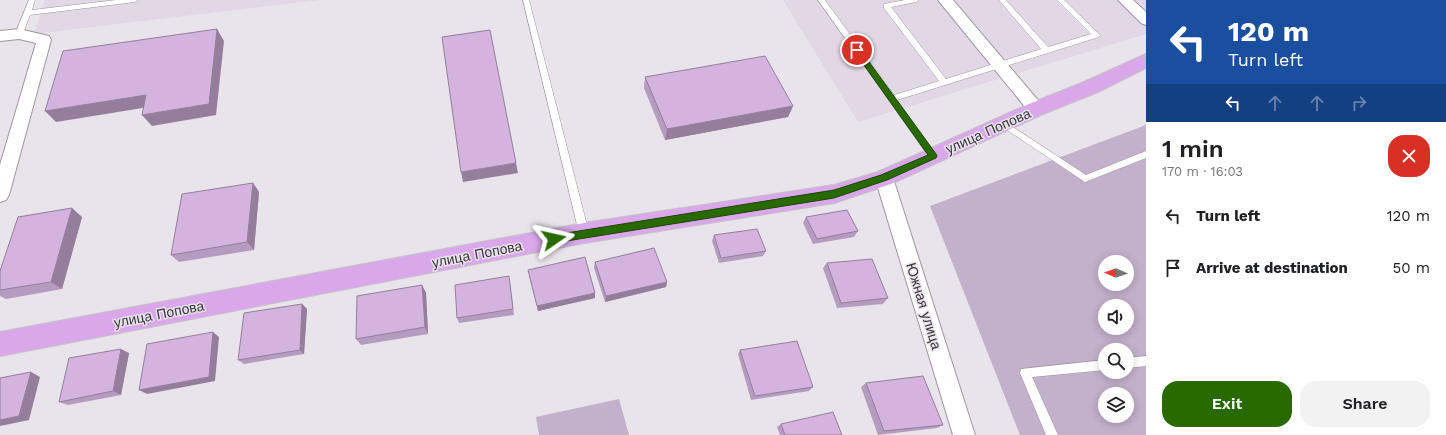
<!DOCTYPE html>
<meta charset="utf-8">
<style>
:root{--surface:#fff;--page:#f2f2f2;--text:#202124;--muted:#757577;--accent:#296a00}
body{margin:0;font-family:"Work Sans",sans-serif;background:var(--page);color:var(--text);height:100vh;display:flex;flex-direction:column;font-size:15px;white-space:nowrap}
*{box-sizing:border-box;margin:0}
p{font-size:13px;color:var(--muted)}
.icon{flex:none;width:22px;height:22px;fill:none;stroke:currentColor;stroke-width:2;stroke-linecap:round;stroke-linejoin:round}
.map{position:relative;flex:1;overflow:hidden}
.side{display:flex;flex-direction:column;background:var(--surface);width:300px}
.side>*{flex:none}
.guide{background:#1a4fa0;color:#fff;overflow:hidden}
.needle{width:26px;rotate:272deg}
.fabs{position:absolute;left:1098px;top:255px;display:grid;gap:8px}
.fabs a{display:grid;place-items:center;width:36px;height:36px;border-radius:50%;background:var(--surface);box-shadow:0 2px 10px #0003;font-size:20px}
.pin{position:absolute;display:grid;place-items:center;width:34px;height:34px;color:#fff;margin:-17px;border:2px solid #fff;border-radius:50%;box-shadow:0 1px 4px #0007}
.me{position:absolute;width:44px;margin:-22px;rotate:79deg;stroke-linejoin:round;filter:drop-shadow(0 0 3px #0008)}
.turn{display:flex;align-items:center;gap:14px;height:84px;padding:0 16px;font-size:18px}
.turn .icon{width:52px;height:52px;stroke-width:2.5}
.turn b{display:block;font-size:28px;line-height:34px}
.lanes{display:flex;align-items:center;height:38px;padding:0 16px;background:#0003;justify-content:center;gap:20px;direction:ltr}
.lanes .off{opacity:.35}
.round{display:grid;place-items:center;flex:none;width:42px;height:42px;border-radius:16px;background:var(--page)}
.head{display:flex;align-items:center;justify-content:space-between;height:68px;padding:0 16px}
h1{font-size:24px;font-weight:600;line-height:30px}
.cta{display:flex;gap:8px;margin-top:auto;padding:8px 16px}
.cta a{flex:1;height:46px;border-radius:16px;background:var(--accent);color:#fff;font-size:16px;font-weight:600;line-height:46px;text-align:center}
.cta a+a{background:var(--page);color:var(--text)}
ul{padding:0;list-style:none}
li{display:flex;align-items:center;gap:12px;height:52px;padding:0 16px}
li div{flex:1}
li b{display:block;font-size:15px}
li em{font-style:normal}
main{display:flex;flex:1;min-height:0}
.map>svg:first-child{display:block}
.built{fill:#e2d7e5}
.green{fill:#c3b0ca;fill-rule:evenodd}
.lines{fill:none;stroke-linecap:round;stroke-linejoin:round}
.lane-casing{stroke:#9d979f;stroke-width:1}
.street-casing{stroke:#9d979f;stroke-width:2}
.primary-casing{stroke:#c3c3c4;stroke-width:2}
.lane{fill:#fff;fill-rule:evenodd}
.street{fill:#fff;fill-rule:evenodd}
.primary{fill:#daa7eb;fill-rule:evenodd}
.wall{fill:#b69bc0}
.shaded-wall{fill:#947e9c}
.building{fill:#d4b4df;stroke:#947e9c}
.route{fill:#296a00;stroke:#1b4500}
.labels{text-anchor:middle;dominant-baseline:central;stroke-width:3;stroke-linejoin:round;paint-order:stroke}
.street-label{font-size:14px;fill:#383639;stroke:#e9e3eb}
</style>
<main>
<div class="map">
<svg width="1146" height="435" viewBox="0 0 1146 435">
<rect width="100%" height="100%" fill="#e9e3eb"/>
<!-- built -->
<g class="built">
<path d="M45,0H320L34,34Z"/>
<path d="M783,0H1146V34L858,122Z"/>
</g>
<!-- green -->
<g class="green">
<path d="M1146,125V435H1020L930,206ZM1105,262H1127V284H1105ZM1105,306H1127V328H1105ZM1105,350H1127V372H1105ZM1105,394H1127V416H1105Z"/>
<path d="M619,399L629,435H539L536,417Z"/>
</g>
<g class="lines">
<defs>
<g id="lane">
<path d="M29,0H35L32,10L116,0H138L135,2L30,15L22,36H16L15,34Z"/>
<path d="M523,0H529L589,233L587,236L584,237L581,236L579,233Z"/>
<path d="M818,0H825L894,95L939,81L884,8V4L905,0H919L916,2L891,7L946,79L1041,49L999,0H1006L1048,47L1091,34L1057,0H1064L1100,35L1099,37L897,100L936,154L937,156L936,158H930Z"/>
<path d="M1004,121L1086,175L1146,151V158L1085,182L1001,126L1000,124Z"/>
<path d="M1146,356V366L1127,368V358Z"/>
<path d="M1105,360V370L1032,377L1058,435H1046L1020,373L1021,369Z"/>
</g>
<g id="street">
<path d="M938,0H953L1042,105L1044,109L1042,113L1036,115L1030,113Z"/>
<path d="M1118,0H1133L1146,12V25L1141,23Z"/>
<path d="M19,29L49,36L51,40L9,195L6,200L0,202V165L36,43L19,39L0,41V31Z"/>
<path d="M884,171L890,173L893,178L975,435H953L875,178L878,173Z"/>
</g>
<path id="primary" d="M1146,54V68L1098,92L1043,114L891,184L834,203L584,243L0,356V332L584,223L834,185L878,172L1029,104L1084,82Z"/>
</defs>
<!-- lane casing -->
<use href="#lane" class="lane-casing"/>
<!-- street casing -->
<use href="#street" class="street-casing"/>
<!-- primary casing -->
<use href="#primary" class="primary-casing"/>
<!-- lane -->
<use href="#lane" class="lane"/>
<!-- street -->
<use href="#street" class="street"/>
<!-- primary -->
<use href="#primary" class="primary"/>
</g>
<!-- wall -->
<g class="wall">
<path d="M645,77L793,106L788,117L665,140L644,88Z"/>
<path d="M253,183L259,192L254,250L179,262L171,255Z"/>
<path d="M82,217L62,289L6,299L0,296V271Z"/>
<path d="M806,217L858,231L854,237L813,244L803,223Z"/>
<path d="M714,235L766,251L763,256L719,263L712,241Z"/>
<path d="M595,262L667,282L666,287L605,302L594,268Z"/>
<path d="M827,263L888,298L883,304L837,308L823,268Z"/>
<path d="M528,270L595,298L538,311L529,275Z"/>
<path d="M510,282L514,315L459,323L457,318Z"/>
<path d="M422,285L426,293L428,334L361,345L356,339Z"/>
<path d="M302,304L307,309L304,354L244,364L238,360Z"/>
<path d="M740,350L813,387L809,391L751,400L738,354Z"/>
<path d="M129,353L121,395L68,405L59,402Z"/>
<path d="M866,383L943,425L937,428L878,435L861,387Z"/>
<path d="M781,424L842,435H780L777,427Z"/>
</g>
<!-- shaded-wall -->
<g class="shaded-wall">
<path d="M217,29L224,41L216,115L152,126L142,115Z"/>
<path d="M146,95L155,106L56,122L45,111Z"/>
<path d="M793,106L788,117L665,140L667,129Z"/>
<path d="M516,163L518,173L463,182L461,172Z"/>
<path d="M253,183L259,192L254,250L247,242Z"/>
<path d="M72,208L82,217L62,289L51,282Z"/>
<path d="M667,282L666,287L605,302L606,296Z"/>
<path d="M422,285L426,293L428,334L425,327Z"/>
<path d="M595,293V298L538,311L537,306Z"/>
<path d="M302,304L307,309L304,354L300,350Z"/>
<path d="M213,332L219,337L215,381L147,394L139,390Z"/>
<path d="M121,349L129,353L121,395L113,391Z"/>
<path d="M31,372L40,377L29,420L0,426V420Z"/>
</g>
<!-- building -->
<g class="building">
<path d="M217,29L209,104L142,115L146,95L45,111L63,51Z"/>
<path d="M490,30L516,163L461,172L442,37Z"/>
<path d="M765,56L793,106L667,129L645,77Z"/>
<path d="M253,183L247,242L171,255L182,194Z"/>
<path d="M72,208L51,282L0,290V271L18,217Z"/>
<path d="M847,210L858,231L817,239L806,217Z"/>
<path d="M757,229L766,251L721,258L714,235Z"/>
<path d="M654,248L667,282L606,296L595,262Z"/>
<path d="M585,257L595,293L537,306L528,270Z"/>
<path d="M872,259L888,298L841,303L827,263Z"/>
<path d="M509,276L513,309L457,318L455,285Z"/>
<path d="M422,285L425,327L356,339L357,296Z"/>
<path d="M302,304L300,350L238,360L244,313Z"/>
<path d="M213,332L209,377L139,390L147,344Z"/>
<path d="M797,341L813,387L755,396L740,350Z"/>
<path d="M121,349L113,391L59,402L69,358Z"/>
<path d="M31,372L19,416L0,420V378Z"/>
<path d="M923,376L943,425L884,431L866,383Z"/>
<path d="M833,412L842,435H785L781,424Z"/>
</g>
<!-- route -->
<path class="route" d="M857,47L859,48L936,154L937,156L936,158L887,180L834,198L554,243L550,242L549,239L550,236L554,235L834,190L881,175L928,155L854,51V48Z"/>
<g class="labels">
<!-- street labels -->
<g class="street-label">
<text transform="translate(988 131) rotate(-24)">улица Попова</text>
<text transform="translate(477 254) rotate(-11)">улица Попова</text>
<text transform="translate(924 306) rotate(73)">Южная улица</text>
<text transform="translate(159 314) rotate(-11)">улица Попова</text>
</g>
</g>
</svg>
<div class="fabs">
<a><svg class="needle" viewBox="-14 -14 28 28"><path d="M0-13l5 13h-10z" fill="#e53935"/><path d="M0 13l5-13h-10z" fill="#757577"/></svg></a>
<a><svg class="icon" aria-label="sound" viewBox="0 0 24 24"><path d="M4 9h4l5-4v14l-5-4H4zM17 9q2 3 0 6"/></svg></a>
<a><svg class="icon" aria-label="search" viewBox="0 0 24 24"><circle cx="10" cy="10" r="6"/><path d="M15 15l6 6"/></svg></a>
<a><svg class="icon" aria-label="layers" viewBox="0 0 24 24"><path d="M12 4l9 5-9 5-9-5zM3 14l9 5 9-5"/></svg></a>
</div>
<div class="pin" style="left:857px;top:50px;background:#d93025"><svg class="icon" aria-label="arrive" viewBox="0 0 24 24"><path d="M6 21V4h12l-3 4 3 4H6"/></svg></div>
<svg class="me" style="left:554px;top:239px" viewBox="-20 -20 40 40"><path d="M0-17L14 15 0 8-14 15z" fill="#296a00" stroke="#fff" stroke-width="4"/></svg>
</div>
<section class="side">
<div class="guide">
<div class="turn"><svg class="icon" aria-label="left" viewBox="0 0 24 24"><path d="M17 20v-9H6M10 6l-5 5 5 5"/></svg><div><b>120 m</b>Turn left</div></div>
<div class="lanes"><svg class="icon" aria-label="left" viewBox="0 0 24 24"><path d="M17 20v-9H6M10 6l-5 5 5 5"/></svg><svg class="icon off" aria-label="ahead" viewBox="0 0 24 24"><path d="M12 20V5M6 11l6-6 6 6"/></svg><svg class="icon off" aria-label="ahead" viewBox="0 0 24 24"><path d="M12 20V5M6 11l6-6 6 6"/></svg><svg class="icon off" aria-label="right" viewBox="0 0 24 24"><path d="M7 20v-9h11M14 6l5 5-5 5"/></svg></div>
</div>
<div class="head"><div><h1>1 min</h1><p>170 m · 16:03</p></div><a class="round" style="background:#d93025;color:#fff"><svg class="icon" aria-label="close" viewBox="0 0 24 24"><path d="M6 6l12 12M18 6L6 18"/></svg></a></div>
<ul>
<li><svg class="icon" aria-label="left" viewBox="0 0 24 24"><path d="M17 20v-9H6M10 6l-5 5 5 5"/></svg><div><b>Turn left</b></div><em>120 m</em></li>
<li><svg class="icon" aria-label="arrive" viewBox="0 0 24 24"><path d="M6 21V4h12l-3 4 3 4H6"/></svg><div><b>Arrive at destination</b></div><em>50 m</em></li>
</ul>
<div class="cta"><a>Exit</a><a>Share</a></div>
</section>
</main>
